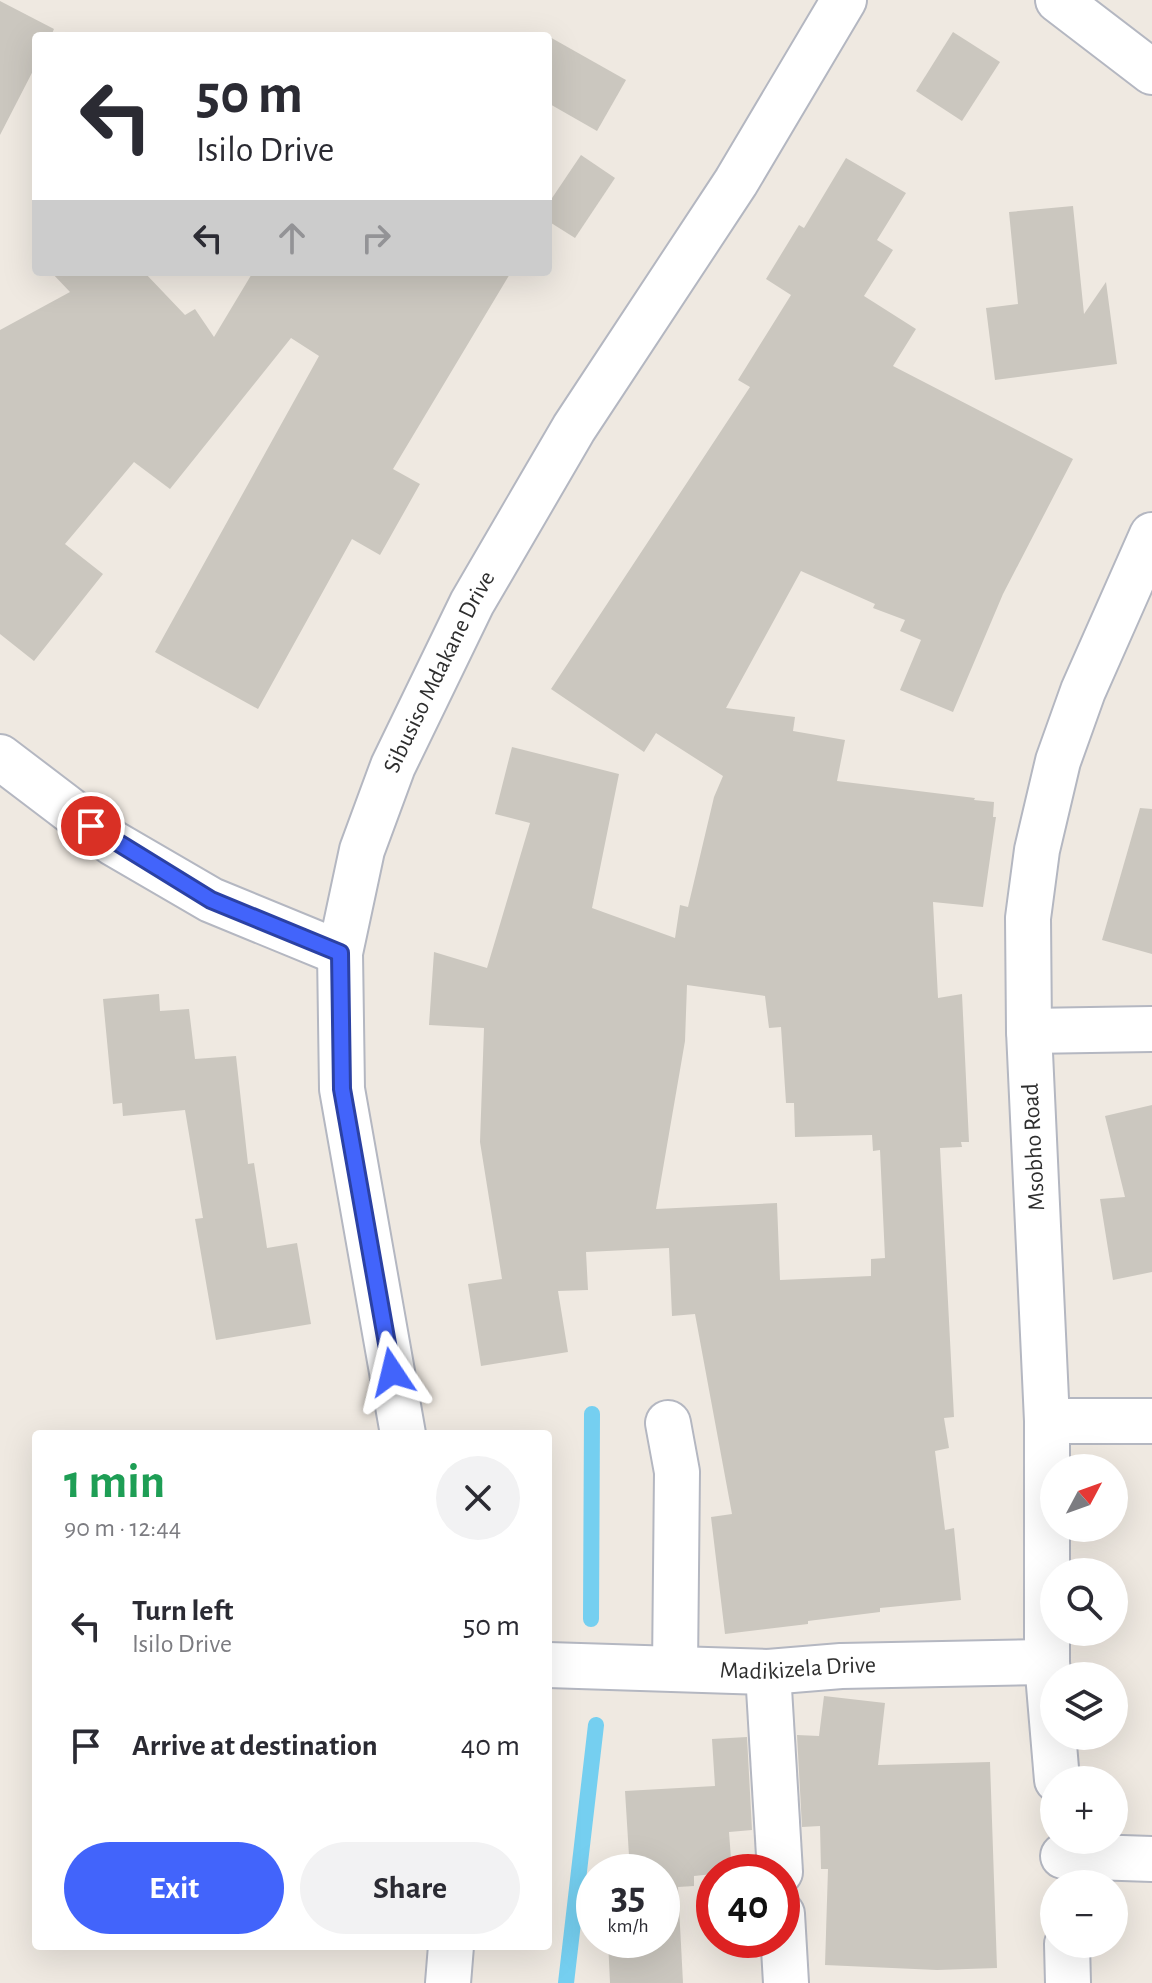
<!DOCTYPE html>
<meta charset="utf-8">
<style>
:root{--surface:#fff;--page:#f2f2f3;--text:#2b2b33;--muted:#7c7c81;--accent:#4264fb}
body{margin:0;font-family:"Alegreya Sans",sans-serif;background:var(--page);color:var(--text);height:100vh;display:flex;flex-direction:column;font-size:30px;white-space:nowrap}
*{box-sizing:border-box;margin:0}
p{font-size:26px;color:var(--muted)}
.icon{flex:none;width:44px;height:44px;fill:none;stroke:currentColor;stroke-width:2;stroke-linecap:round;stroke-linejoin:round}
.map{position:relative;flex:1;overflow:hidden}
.details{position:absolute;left:32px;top:1430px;width:520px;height:520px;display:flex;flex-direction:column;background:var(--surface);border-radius:8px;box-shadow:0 8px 32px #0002}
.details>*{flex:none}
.banner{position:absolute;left:32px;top:32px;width:520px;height:244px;border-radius:8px;box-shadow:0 8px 32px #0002;background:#fff;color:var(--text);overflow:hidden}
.needle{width:52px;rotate:49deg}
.controls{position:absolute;left:1040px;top:1454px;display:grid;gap:16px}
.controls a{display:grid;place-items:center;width:88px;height:88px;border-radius:50%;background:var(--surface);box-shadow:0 8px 32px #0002;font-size:40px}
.speed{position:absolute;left:576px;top:1854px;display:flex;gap:16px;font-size:40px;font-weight:700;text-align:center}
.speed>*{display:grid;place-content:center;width:104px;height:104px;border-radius:50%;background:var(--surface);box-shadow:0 8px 32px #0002;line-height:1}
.speed small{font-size:20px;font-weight:400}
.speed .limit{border:12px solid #d22;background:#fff;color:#111}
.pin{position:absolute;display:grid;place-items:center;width:68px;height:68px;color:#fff;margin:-34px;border:4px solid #fff;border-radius:50%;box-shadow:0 2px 8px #0007}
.me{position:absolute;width:88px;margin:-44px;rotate:350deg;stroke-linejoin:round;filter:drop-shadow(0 0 6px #0008)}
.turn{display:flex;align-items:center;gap:28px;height:168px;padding:0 32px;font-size:36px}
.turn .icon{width:104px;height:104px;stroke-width:2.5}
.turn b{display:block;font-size:56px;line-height:68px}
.lanes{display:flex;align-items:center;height:76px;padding:0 32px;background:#0003;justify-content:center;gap:40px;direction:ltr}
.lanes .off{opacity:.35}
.round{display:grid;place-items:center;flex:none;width:84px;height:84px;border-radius:42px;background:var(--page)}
.head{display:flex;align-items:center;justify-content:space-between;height:136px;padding:0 32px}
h1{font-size:48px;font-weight:700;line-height:60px;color:#1e9e55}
.cta{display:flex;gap:16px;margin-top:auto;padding:16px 32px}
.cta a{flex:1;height:92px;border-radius:48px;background:var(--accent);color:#fff;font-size:32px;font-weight:700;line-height:92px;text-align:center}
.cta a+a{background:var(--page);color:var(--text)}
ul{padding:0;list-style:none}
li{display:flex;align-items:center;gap:24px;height:120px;padding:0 32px}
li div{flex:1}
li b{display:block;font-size:30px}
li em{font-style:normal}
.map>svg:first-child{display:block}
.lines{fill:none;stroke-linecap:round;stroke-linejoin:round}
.stream{stroke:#75cff0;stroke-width:16}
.building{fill:#cbc7bf;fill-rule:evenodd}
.minor-casing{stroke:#b4b7c1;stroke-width:48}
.minor{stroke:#fff;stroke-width:44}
.route-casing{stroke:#2b41a3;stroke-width:20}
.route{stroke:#4264fb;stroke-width:14}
.labels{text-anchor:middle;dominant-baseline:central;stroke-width:7;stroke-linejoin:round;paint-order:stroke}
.street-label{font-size:24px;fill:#2e2e2e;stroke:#fff}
</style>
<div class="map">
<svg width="1152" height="1983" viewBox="0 0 1152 1983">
<rect width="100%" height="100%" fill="#efe9e1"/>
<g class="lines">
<!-- stream -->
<g class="stream">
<path d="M591,1619L592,1414"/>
<path d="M566,1983L596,1725"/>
</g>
</g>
<!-- building -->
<g class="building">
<path d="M0,1L54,29L51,36H36V65L0,135Z"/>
<path d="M953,32L1000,62L962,121L916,91Z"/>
<path d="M548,36L626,80L597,131L548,103Z"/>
<path d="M581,155L615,178L575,238L548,221V204Z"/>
<path d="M846,158L906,193L877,240L893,250L864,296L916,329L893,366L1073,459L1003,594L953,712L900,690L921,640L900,631L905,620L873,608L875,604L801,571L726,708L795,717L793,731L845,740L837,781L975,798L974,800L994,802L993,817H996L983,907L933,902L938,998L962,994L969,1142H961L962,1147L940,1148L954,1417L944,1418L949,1448L935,1451L945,1530L954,1528L961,1600L880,1608V1612L808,1621V1624L725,1634L711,1517L732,1514L695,1314L672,1316L669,1248L586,1252L588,1290L558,1291L568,1352L481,1366L468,1284L502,1279L480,1142L484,1028L429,1025L434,952L487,968L530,823L495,814L512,747L619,774L592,908L675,938L680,905L688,907L714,797L723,776L656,733L644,752L551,689L750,387L738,380L791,295L766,279L799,225L804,228ZM687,985L765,996L769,1028L781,1027L786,1103H794L795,1137L872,1135L873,1151L880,1150L885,1258L871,1259V1276L780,1280L777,1203L656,1209L685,1041Z"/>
<path d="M1073,206L1084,314L1106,282L1117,364L995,380L986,308L1018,304L1009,212Z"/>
<path d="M51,272H144L185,315L195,309L214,337L253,272H511L393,469L420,484L380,555L352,539L258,709L155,652L319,356L291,338L170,489L134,462L65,544L103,574L34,661L0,634V330L70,292Z"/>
<path d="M1140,808L1152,809V954L1102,940Z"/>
<path d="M159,994L160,1011L189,1009L195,1059L236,1056L248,1164L254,1163L267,1248L297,1243L311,1324L216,1340L195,1219L203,1218L185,1110L123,1116L122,1103L113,1104L103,999Z"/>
<path d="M1152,1105V1272L1113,1280L1100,1199L1125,1197L1105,1116Z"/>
<path d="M824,1696L885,1703L878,1765L990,1762L997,1968L937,1970L825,1965L828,1869H821L820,1826L802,1827L797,1735L819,1736Z"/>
<path d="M747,1737L752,1830L729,1832L732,1872L694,1876V1886L678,1887L683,1983H610L608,1940H662V1872H630L625,1791L715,1786L712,1739Z"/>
</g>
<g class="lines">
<defs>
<g id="minor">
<path d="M1058,0L1152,72"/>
<path d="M0,757L113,843L211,900L340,953"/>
<path d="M1029,1031L1152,1029"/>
<path d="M1047,1421H1152"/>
<path d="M668,1423L677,1472L675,1669"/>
<path id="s1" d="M403,1434L342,1089L340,953L362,850L393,766L472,603L574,428L736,182L844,0"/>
<path id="s2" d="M548,1665L768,1672L841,1666L1047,1662"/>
<path d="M768,1672L780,1872"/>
<path d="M1057,1780L1047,1662V1421L1029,1031L1028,918L1037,850L1058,761L1083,691L1152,535"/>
<path d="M1063,1856L1152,1859"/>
<path d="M782,1914L786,1983"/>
<path d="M1067,1944L1068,1983"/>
<path d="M448,1983L451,1946"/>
</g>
</defs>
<!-- minor casing -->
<use href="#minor" class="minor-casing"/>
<!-- minor -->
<use href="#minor" class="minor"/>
</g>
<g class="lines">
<defs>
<path id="route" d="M91,826L211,900L340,953L342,1089L392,1372"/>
</defs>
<!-- route casing -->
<use href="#route" class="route-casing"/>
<!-- route -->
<use href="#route" class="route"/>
</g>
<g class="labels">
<!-- street labels -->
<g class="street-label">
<text stroke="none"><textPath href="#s1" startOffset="786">Sibusiso Mdakane Drive</textPath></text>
<text transform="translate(1034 1147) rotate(-93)">Msobho Road</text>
<text stroke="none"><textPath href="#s2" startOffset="250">Madikizela Drive</textPath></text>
</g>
</g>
</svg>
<div class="controls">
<a><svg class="needle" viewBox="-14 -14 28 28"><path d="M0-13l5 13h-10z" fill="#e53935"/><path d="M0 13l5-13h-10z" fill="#7c7c81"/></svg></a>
<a><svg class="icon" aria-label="search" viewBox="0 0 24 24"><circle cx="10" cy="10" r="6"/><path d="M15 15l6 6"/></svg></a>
<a><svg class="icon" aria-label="layers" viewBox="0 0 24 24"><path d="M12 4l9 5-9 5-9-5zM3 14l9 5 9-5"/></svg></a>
<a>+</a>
<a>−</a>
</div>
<div class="speed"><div>35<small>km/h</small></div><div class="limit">40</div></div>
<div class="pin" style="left:91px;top:826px;background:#d93025"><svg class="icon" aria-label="arrive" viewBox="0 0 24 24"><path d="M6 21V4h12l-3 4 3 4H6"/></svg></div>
<svg class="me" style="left:392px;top:1372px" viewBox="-20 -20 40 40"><path d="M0-17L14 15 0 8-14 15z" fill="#4264fb" stroke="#fff" stroke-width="4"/></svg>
<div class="banner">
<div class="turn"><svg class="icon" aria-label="left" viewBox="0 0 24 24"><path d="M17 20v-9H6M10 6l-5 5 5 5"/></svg><div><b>50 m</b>Isilo Drive</div></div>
<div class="lanes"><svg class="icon" aria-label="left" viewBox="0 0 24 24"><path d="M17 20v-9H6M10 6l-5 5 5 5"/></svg><svg class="icon off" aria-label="ahead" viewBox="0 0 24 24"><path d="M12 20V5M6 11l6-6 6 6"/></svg><svg class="icon off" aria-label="right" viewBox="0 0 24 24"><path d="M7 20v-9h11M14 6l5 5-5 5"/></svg></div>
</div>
<section class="details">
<div class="head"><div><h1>1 min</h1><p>90 m · 12:44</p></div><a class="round"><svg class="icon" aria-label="close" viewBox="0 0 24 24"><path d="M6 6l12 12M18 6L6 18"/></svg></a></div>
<ul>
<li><svg class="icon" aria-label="left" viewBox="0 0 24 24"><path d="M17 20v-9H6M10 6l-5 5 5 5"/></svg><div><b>Turn left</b><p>Isilo Drive</p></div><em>50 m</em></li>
<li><svg class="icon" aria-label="arrive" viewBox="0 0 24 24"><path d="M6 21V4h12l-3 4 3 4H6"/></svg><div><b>Arrive at destination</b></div><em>40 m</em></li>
</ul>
<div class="cta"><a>Exit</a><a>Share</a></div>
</section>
</div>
